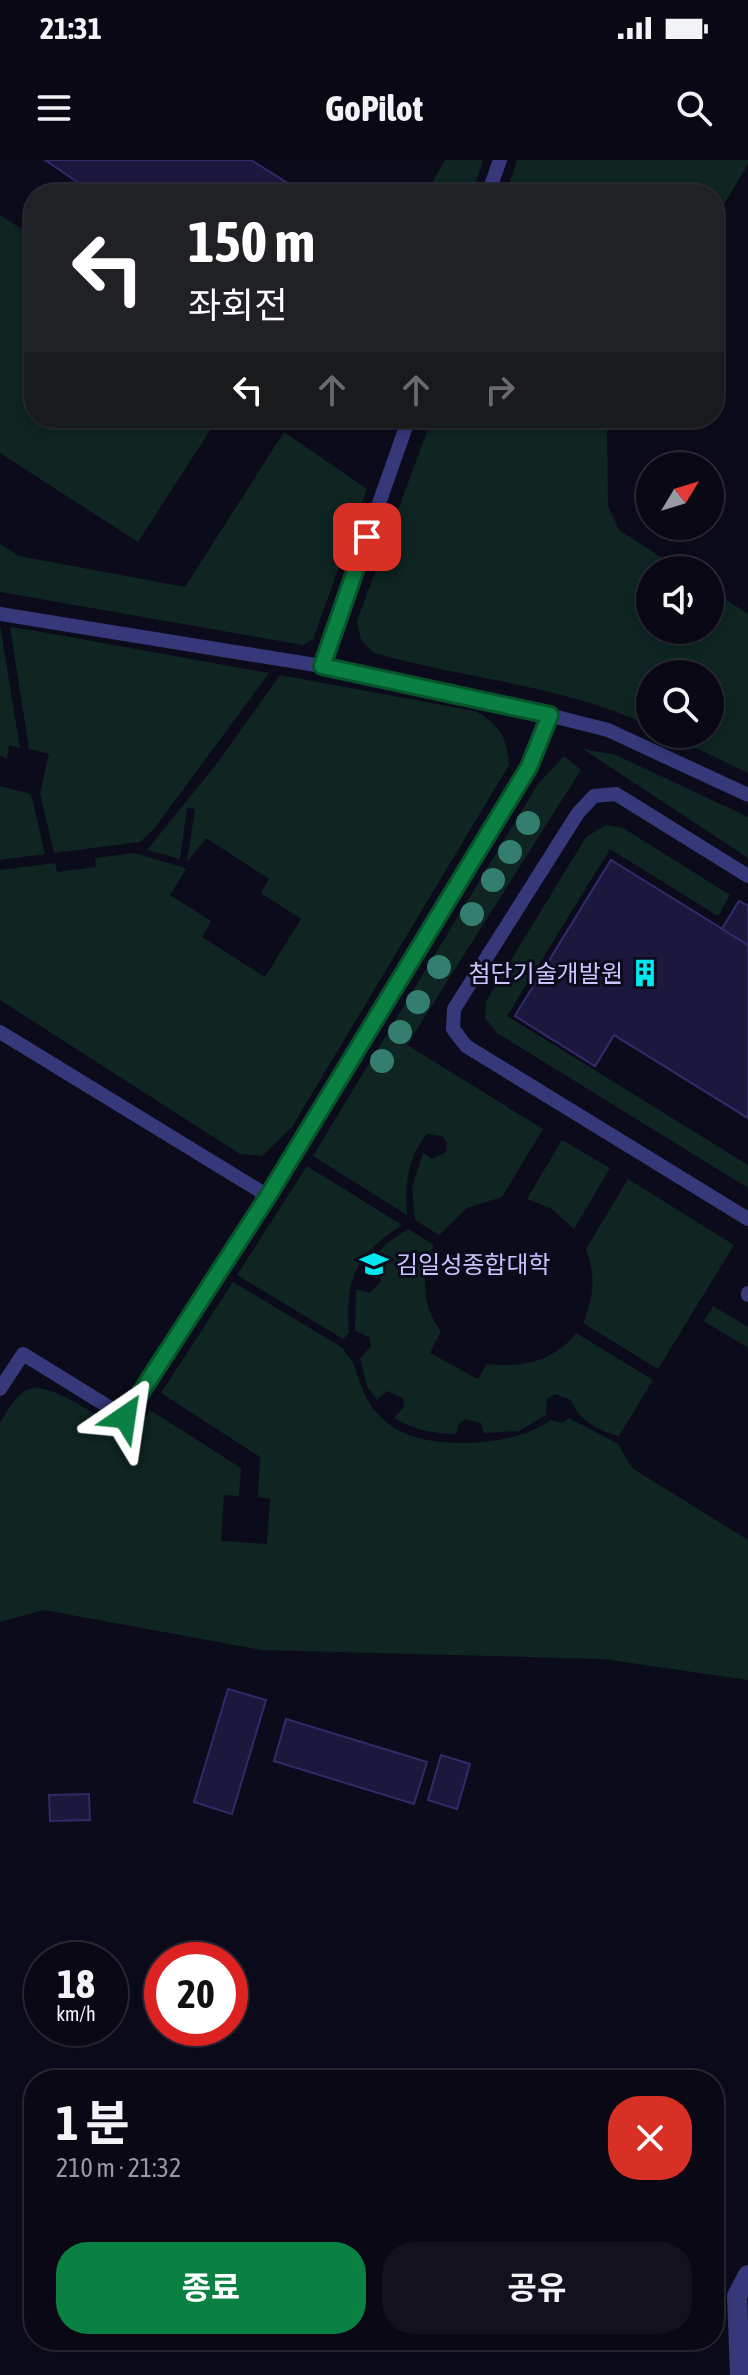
<!DOCTYPE html>
<html lang="ko">
<meta charset="utf-8">
<style>
:root{--surface:#090814;--page:#12111d;--text:#f1f3f6;--muted:#999aa0;--line:#292934;--accent:#0b8043}
body{margin:0;font-family:"Asap Condensed","Noto Sans KR",sans-serif;background:var(--page);color:var(--text);height:100vh;display:flex;flex-direction:column;font-size:30px;white-space:nowrap}
*{box-sizing:border-box;margin:0}
p{font-size:26px;color:var(--muted)}
.icon{flex:none;width:44px;height:44px;fill:none;stroke:currentColor;stroke-width:2;stroke-linecap:round;stroke-linejoin:round}
.map{position:relative;flex:1;overflow:hidden}
.details{position:absolute;left:24px;top:1910px;width:700px;height:280px;display:flex;flex-direction:column;background:var(--surface);border-radius:32px;box-shadow:0 4px 12px #0003,0 0 0 2px var(--line)}
.details>*{flex:none}
.banner{position:absolute;left:24px;top:24px;width:700px;height:244px;border-radius:32px;box-shadow:0 4px 12px #0003,0 0 0 2px var(--line);background:#202124;color:#fff;overflow:hidden}
.needle{width:52px;rotate:52deg}
.buttons{position:absolute;left:636px;top:292px;display:grid;gap:16px}
.buttons a{display:grid;place-items:center;width:88px;height:88px;border-radius:50%;background:var(--surface);box-shadow:0 4px 12px #0003,0 0 0 2px var(--line);font-size:40px}
.speed{position:absolute;left:24px;top:1782px;display:flex;gap:16px;font-size:40px;font-weight:700;text-align:center}
.speed>*{display:grid;place-content:center;width:104px;height:104px;border-radius:50%;background:var(--surface);box-shadow:0 4px 12px #0003,0 0 0 2px var(--line);line-height:1}
.speed small{font-size:20px;font-weight:400}
.speed .limit{border:12px solid #d22;background:#fff;color:#111}
.pin{position:absolute;display:grid;place-items:center;width:68px;height:68px;color:#fff;margin:-34px;border-radius:16px;box-shadow:0 4px 12px #0006}
.me{position:absolute;width:88px;margin:-44px;rotate:32deg;stroke-linejoin:round;filter:drop-shadow(0 0 6px #0008)}
.turn{display:flex;align-items:center;gap:28px;height:168px;padding:0 32px;font-size:36px}
.turn .icon{width:104px;height:104px;stroke-width:2.5}
.turn b{display:block;font-size:56px;line-height:68px}
.lanes{display:flex;align-items:center;height:76px;padding:0 32px;background:#0003;justify-content:center;gap:40px;direction:ltr}
.lanes .off{opacity:.35}
.round{display:grid;place-items:center;flex:none;width:84px;height:84px;border-radius:32px;background:var(--page)}
.summary{display:flex;align-items:center;justify-content:space-between;height:136px;padding:0 32px}
h1{font-size:48px;font-weight:700;line-height:60px}
.primary-button{display:flex;gap:16px;margin-top:auto;padding:16px 32px}
.primary-button a{flex:1;height:92px;border-radius:32px;background:var(--accent);color:#fff;font-size:32px;font-weight:700;line-height:92px;text-align:center}
.primary-button a+a{background:var(--page);color:var(--text)}
.status{display:flex;justify-content:space-between;align-items:center;height:56px;padding:0 40px;background:var(--surface);direction:ltr}
.status svg{height:22px;fill:currentColor}
header{display:flex;justify-content:space-between;align-items:center;height:104px;padding:0 32px;background:var(--surface);font-size:36px;font-weight:700}
.map>svg:first-child{display:block}
.green{fill:#0e2522}
.building{fill:#1c173c;stroke:#312968;stroke-width:2}
.lines{fill:none;stroke-linecap:round;stroke-linejoin:round}
.lane{stroke:#36387a;stroke-width:14}
.street{stroke:#36387a;stroke-width:20}
.tree{fill:#337e6e}
.route-casing{stroke:#07532c;stroke-width:20}
.route{stroke:#0b8043;stroke-width:14}
.labels{text-anchor:middle;dominant-baseline:central;stroke-width:6;stroke-linejoin:round;paint-order:stroke}
.poi-label{font-size:24px;fill:#c8c5ff;stroke:#0c0b1b;text-anchor:end}
</style>
<div class="status"><b>21:31</b><svg viewBox="0 0 49 12"><path d="M0 12V9h3v3zM5 12V6h3v6zM10 12V3h3v9zM15 12V0h3v12zM26 1h20v11H26zM47 4h2v5h-2z"/></svg></div>
<header><svg class="icon" aria-label="menu" viewBox="0 0 24 24"><path d="M4 6h16M4 12h16M4 18h16"/></svg>GoPilot<svg class="icon" aria-label="search" viewBox="0 0 24 24"><circle cx="10" cy="10" r="6"/><path d="M15 15l6 6"/></svg></header>
<div class="map">
<svg width="748" height="2215" viewBox="0 0 748 2215">
<rect width="100%" height="100%" fill="#0c0b1b"/>
<!-- green -->
<g class="green">
<path d="M445,0H483L472,34H426Z"/>
<path d="M517,0H748V4L714,61V34H506Z"/>
<path d="M0,55L34,77V258H218L138,382L0,293Z"/>
<path d="M432,258H607L608,346L619,370L681,410H650V470H710V429L748,454V613L667,574H710V514H650V566C564,525 465,519 374,493L361,480L357,461Z"/>
<path d="M284,272L367,329L313,479L303,485L0,432V384L19,396L185,427Z"/>
<path d="M0,465L20,588L9,585L7,599L0,596Z"/>
<path d="M10,467L37,471L269,513L154,669L140,682L54,693L40,633L49,594L29,589Z"/>
<path d="M280,515L475,551C499,564 507,577 509,605L292,967L262,996L240,994L0,840V710L55,703L57,712L96,707L95,698L134,693L182,707L186,709L170,735L211,761L202,777L265,817L301,759L261,733L269,719L206,678L187,702L195,649L187,648L180,699L147,690L218,602Z"/>
<path d="M583,589L616,595L748,657V698Z"/>
<path d="M564,596L581,610L407,885L543,969L502,1037L467,1048L439,1075L415,1060L412,1028L423,993L432,999L446,992L447,983L442,976L427,974C407,998 405,1025 407,1055L313,996L538,624Z"/>
<path d="M0,626L31,634L45,694L0,700Z"/>
<path d="M606,665L623,668L730,735L718,756L610,689L507,856L748,1005V1028L497,873L485,858L486,841L586,677Z"/>
<path d="M562,980L610,1008L574,1069L552,1049L527,1039Z"/>
<path d="M307,1006L402,1065C355,1096 345,1117 349,1173L343,1179L237,1115Z"/>
<path d="M628,1019L734,1085L658,1209L583,1163C594,1137 596,1115 586,1089Z"/>
<path d="M408,1069L434,1085C421,1113 421,1145 441,1171L430,1193L478,1219L487,1204C521,1208 554,1202 576,1173L653,1220L619,1276C600,1272 576,1258 571,1240L555,1234L547,1239L546,1255L519,1271L484,1273L481,1263L465,1259L458,1265L456,1274C433,1274 413,1269 394,1258L404,1247L403,1238L387,1231L377,1240L367,1226L360,1199L371,1186L369,1177L355,1171L356,1129L370,1133L381,1121L379,1112L365,1106L387,1083Z"/>
<path d="M233,1122L343,1188C345,1194 351,1198 353,1202C362,1227 364,1242 385,1261C421,1294 516,1287 551,1260L562,1263L569,1258L618,1284L632,1308L748,1380V1520L603,1499L262,1490L44,1450L0,1462V1263C7,1252 16,1234 29,1229C53,1221 110,1265 131,1278L150,1250L241,1308L239,1336L224,1335L221,1381L267,1384L270,1339L258,1337L260,1297L161,1233Z"/>
<path d="M713,1146L748,1167V1188L704,1161Z"/>
</g>
<!-- building -->
<g class="building">
<path d="M45,0H251L305,34H95Z"/>
<path d="M611,700L722,769L739,741L748,746V958L614,875L595,906L515,856Z"/>
<path d="M611,700L748,785V958L614,875L595,906L515,856Z"/>
<path d="M739,741L748,746V785L722,769Z"/>
<path d="M228,1529L266,1540L232,1654L194,1642Z"/>
<path d="M286,1559L427,1602L414,1644L274,1601Z"/>
<path d="M441,1595L470,1604L457,1649L428,1640Z"/>
<path d="M89,1634L90,1660L50,1661L49,1635Z"/>
</g>
<g class="lines">
<!-- lane -->
<g class="lane">
<path d="M488,34L500,0"/>
<path d="M0,454L322,506L477,537L608,570L748,635"/>
<path d="M322,506L409,258"/>
<path d="M748,716L616,634L594,636L578,653L454,849L453,869L466,886L748,1059"/>
<path d="M0,872L268,1036L529,607L550,555"/>
<path d="M748,1133V1135"/>
<path d="M0,1229L23,1194L125,1257L268,1036"/>
</g>
<!-- street -->
<path class="street" d="M740,2215L737,2136L748,2115"/>
</g>
<!-- trees -->
<g class="tree">
<circle cx="528" cy="663" r="12"/>
<circle cx="510" cy="692" r="12"/>
<circle cx="493" cy="720" r="12"/>
<circle cx="472" cy="754" r="12"/>
<circle cx="439" cy="807" r="12"/>
<circle cx="418" cy="842" r="12"/>
<circle cx="400" cy="872" r="12"/>
<circle cx="382" cy="901" r="12"/>
</g>
<g class="lines">
<defs>
<path id="route" d="M125,1257L268,1036L529,607L550,555L322,506L367,377"/>
</defs>
<!-- route casing -->
<use href="#route" class="route-casing"/>
<!-- route -->
<use href="#route" class="route"/>
</g>
<!-- icons -->
<defs>
<symbol id="building-bare" viewBox="-9 -9 18 18"><path d="M-4-6H4V6H1V3H-1V6H-4ZM-2.5-4.3h1.7v1.8h-1.7ZM.8-4.3h1.7v1.8H.8ZM-2.5-1h1.7V.8h-1.7ZM.8-1h1.7V.8H.8Z" fill="#01e8ef" stroke="#0c0b1b" stroke-width="2.5" paint-order="stroke"/></symbol>
<symbol id="university-bare" viewBox="-9 -9 18 18"><path d="M0-5L7-2L0 1L-7-2ZM-4 1L0 2.5L4 1V4Q0 6-4 4Z" fill="#01e8ef" stroke="#0c0b1b" stroke-width="2.5" paint-order="stroke"/></symbol>
</defs>
<g fill-rule="evenodd">
<use href="#building-bare" x="625" y="793" width="40" height="40"/>
<use href="#university-bare" x="354" y="1084" width="40" height="40"/>
</g>
<g class="labels">
<!-- poi labels -->
<g class="poi-label">
<text x="623" y="813">첨단기술개발원</text>
<text x="396" y="1104" text-anchor="start">김일성종합대학</text>
</g>
</g>
</svg>
<div class="buttons">
<a><svg class="needle" viewBox="-14 -14 28 28"><path d="M0-13l5 13h-10z" fill="#e53935"/><path d="M0 13l5-13h-10z" fill="#999aa0"/></svg></a>
<a><svg class="icon" aria-label="sound" viewBox="0 0 24 24"><path d="M4 9h4l5-4v14l-5-4H4zM17 9q2 3 0 6"/></svg></a>
<a><svg class="icon" aria-label="search" viewBox="0 0 24 24"><circle cx="10" cy="10" r="6"/><path d="M15 15l6 6"/></svg></a>
</div>
<div class="speed"><div>18<small>km/h</small></div><div class="limit">20</div></div>
<div class="pin" style="left:367px;top:377px;background:#d93025"><svg class="icon" aria-label="arrive" viewBox="0 0 24 24"><path d="M6 21V4h12l-3 4 3 4H6"/></svg></div>
<svg class="me" style="left:125px;top:1257px" viewBox="-20 -20 40 40"><path d="M0-17L14 15 0 8-14 15z" fill="#0b8043" stroke="#fff" stroke-width="4"/></svg>
<div class="banner">
<div class="turn"><svg class="icon" aria-label="left" viewBox="0 0 24 24"><path d="M17 20v-9H6M10 6l-5 5 5 5"/></svg><div><b>150 m</b>좌회전</div></div>
<div class="lanes"><svg class="icon" aria-label="left" viewBox="0 0 24 24"><path d="M17 20v-9H6M10 6l-5 5 5 5"/></svg><svg class="icon off" aria-label="ahead" viewBox="0 0 24 24"><path d="M12 20V5M6 11l6-6 6 6"/></svg><svg class="icon off" aria-label="ahead" viewBox="0 0 24 24"><path d="M12 20V5M6 11l6-6 6 6"/></svg><svg class="icon off" aria-label="right" viewBox="0 0 24 24"><path d="M7 20v-9h11M14 6l5 5-5 5"/></svg></div>
</div>
<section class="details">
<div class="summary"><div><h1>1 분</h1><p>210 m · 21:32</p></div><a class="round" style="background:#d93025;color:#fff"><svg class="icon" aria-label="close" viewBox="0 0 24 24"><path d="M6 6l12 12M18 6L6 18"/></svg></a></div>
<div class="primary-button"><a>종료</a><a>공유</a></div>
</section>
</div>
